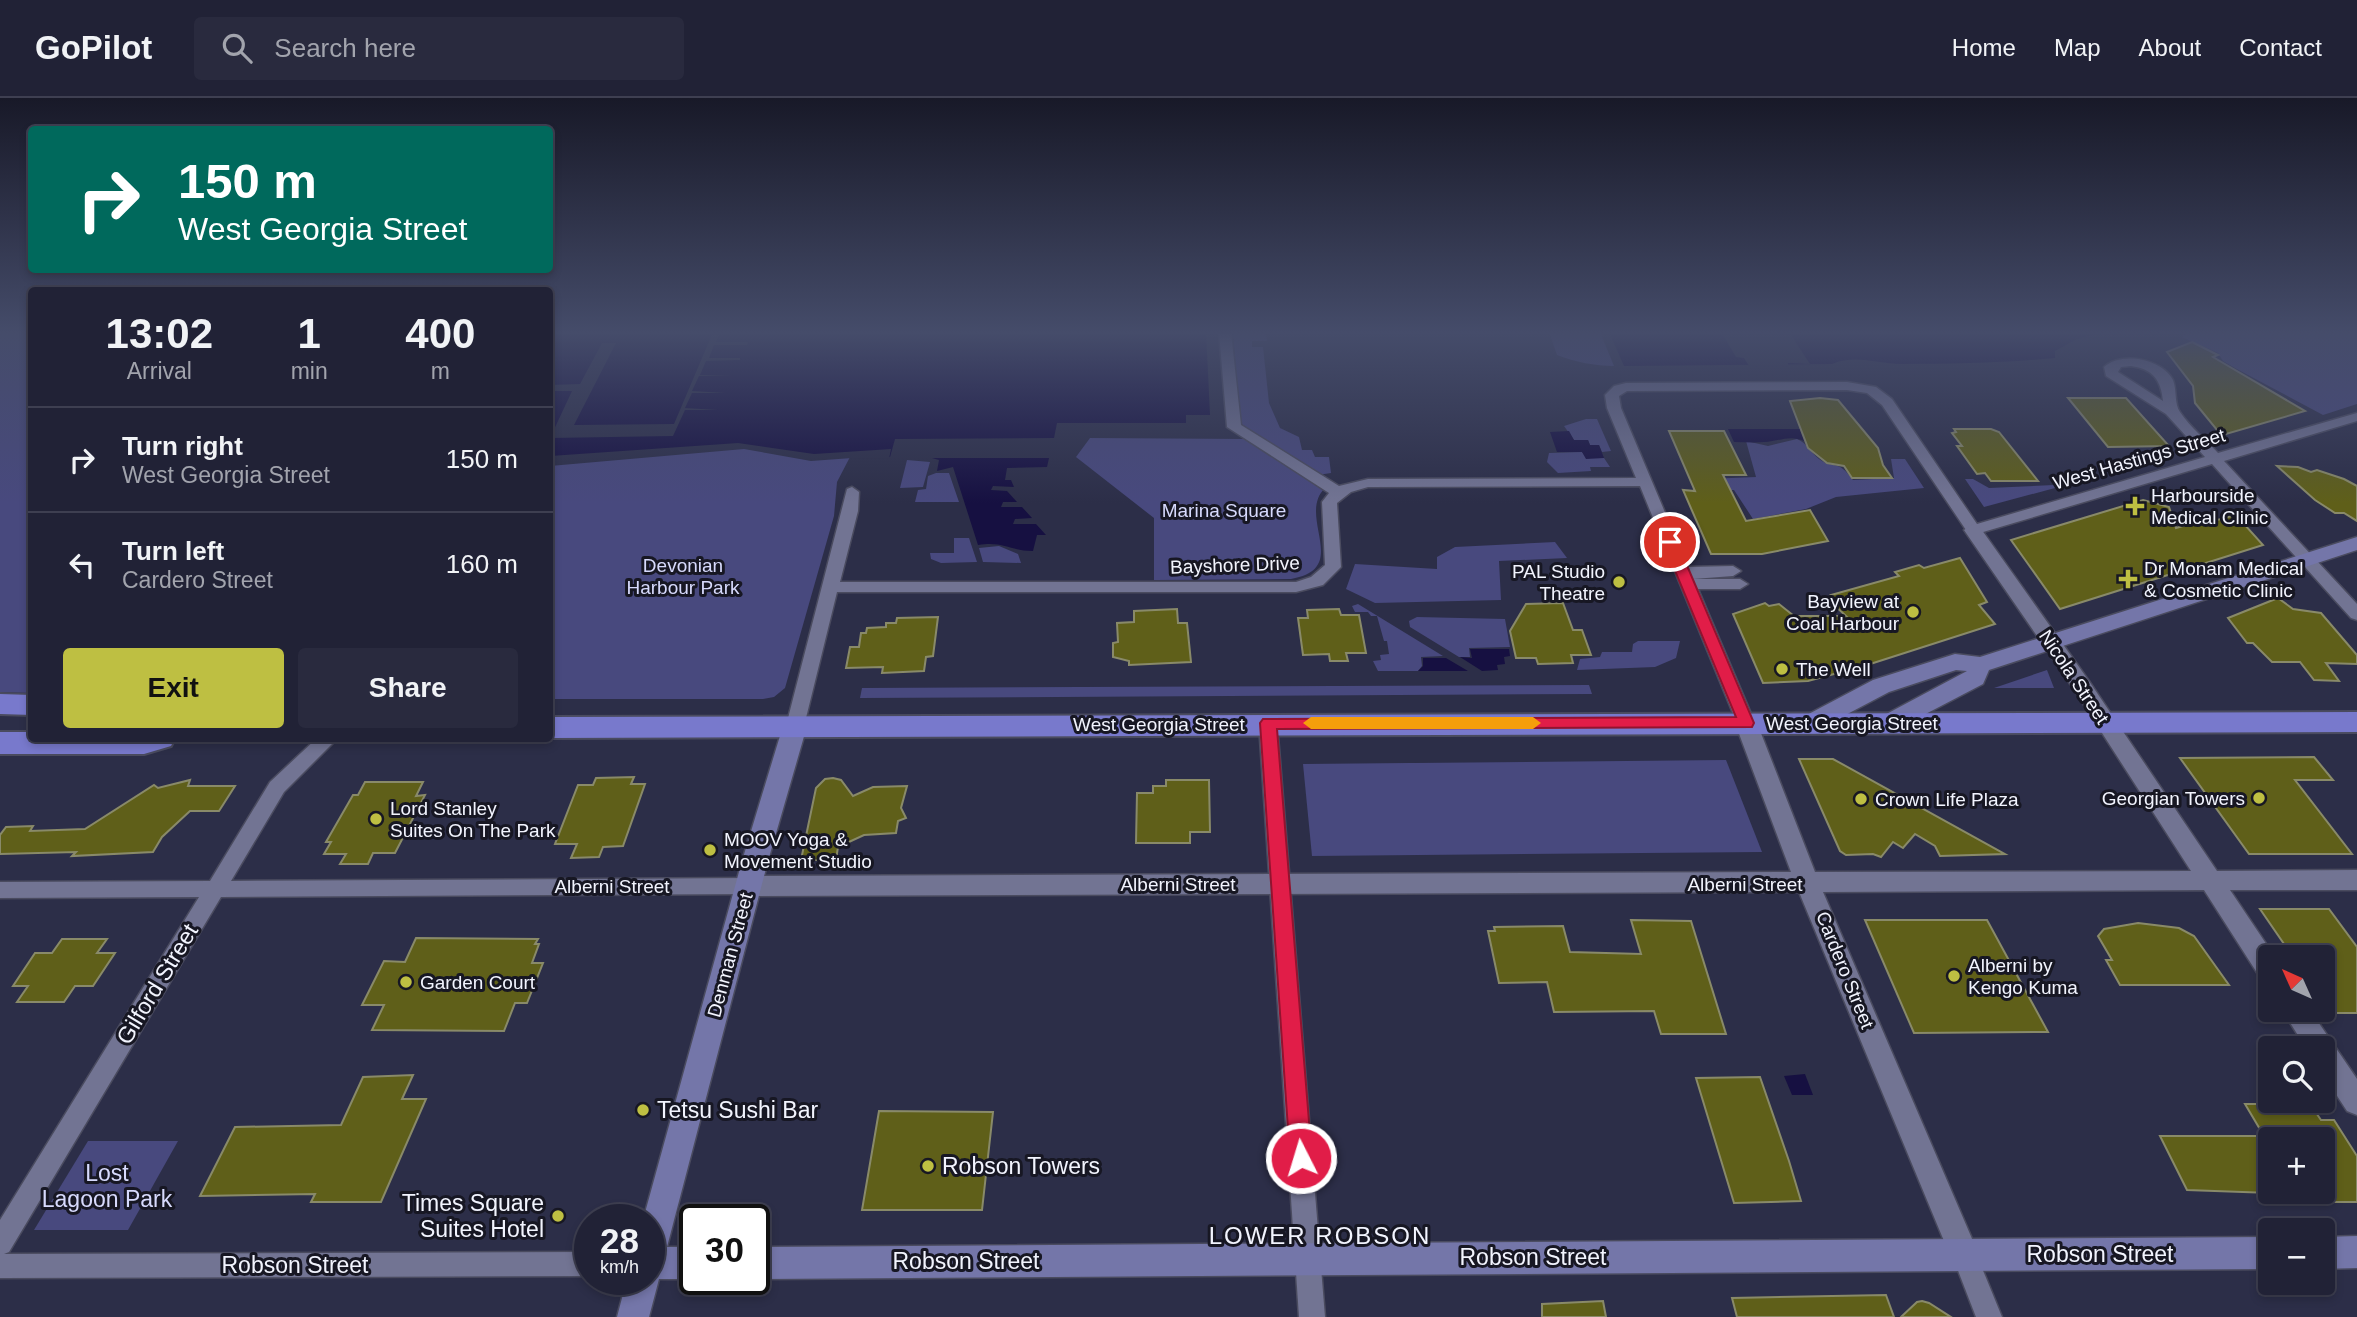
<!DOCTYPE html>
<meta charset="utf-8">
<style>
:root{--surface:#212236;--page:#292a3e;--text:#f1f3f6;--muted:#a2a4ad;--line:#3e3f51;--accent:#bebf42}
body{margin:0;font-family:Helvetica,sans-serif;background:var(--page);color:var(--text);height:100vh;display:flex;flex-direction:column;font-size:26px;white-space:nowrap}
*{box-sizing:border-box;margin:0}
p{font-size:23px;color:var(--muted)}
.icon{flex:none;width:38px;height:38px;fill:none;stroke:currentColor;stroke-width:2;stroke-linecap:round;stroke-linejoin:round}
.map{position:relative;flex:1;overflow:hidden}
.drawer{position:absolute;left:28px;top:189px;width:525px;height:455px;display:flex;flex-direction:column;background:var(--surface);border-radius:7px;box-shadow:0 4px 10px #0003,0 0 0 2px var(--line)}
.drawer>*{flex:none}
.guide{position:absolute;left:28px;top:28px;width:525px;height:147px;border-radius:7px;box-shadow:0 4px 10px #0003,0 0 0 2px var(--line);background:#00695c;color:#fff;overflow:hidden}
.needle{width:46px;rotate:315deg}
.fabs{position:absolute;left:2258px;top:847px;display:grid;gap:14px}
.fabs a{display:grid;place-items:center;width:77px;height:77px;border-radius:7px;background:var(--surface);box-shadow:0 4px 10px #0003,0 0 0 2px var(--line);font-size:35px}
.speed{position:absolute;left:574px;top:1106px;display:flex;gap:14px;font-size:35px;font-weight:700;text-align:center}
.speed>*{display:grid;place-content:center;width:91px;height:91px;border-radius:50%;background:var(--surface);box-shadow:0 4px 10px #0003,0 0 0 2px var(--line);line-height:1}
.speed small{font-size:18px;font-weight:400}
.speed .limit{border:4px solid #111;border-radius:10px;background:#fff;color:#111}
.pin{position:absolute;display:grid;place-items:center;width:60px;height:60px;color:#fff;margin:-30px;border:4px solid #fff;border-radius:50%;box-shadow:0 2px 7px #0007}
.me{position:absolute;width:77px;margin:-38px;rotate:355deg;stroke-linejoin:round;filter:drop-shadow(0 0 5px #0008)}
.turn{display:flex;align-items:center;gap:24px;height:147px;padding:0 35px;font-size:32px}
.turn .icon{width:91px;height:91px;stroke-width:2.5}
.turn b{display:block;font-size:49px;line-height:60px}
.eta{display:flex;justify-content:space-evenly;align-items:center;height:119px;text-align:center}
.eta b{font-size:42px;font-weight:700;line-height:49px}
.primary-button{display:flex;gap:14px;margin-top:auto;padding:14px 35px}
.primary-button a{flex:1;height:80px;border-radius:7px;background:var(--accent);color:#111;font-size:28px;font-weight:700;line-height:80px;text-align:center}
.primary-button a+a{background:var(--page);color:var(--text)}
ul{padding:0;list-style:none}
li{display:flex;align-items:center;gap:21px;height:105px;padding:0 35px;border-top:2px solid var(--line)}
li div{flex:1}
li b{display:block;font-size:26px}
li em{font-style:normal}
header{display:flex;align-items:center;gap:42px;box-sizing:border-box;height:98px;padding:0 35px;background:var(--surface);border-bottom:2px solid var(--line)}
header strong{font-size:33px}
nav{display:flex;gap:38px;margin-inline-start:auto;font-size:24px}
.search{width:490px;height:63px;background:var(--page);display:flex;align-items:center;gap:18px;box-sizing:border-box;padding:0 24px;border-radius:7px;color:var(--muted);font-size:26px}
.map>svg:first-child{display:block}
.green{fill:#48497e}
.water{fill:#161041}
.pier{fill:#2c2e48}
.building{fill:#5f5f19;stroke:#898a69;stroke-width:2}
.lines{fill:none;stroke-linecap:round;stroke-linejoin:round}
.minor-casing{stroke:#4a4b5f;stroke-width:3}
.tertiary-casing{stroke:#4a4b5f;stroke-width:3}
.secondary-casing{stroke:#4a4b5f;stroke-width:3}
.trunk-casing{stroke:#4a4b5f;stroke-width:4}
.minor{fill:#727493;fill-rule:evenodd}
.tertiary{fill:#727493;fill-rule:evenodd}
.secondary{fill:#7476a9;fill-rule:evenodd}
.trunk{fill:#7879cc;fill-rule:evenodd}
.route{fill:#e11d48;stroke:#92132f;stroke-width:2}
.slow{fill:#f59e0b}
.poi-dot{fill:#bebf42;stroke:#171723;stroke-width:2.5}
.labels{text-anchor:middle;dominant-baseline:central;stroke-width:6;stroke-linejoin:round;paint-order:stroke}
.street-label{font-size:19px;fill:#f2f4fe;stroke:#171723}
.poi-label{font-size:19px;fill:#f2f4fe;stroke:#171723;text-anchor:start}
.park-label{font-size:19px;fill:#d7dafd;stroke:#171723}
.near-street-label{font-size:23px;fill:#f2f4fe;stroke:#171723}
.near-poi-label{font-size:23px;fill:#f2f4fe;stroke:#171723;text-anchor:start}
.near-park-label{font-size:23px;fill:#d7dafd;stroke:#171723}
.near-neighbourhood-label{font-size:24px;letter-spacing:2px;fill:#f2f4fe;stroke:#171723}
</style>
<header>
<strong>GoPilot</strong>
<div class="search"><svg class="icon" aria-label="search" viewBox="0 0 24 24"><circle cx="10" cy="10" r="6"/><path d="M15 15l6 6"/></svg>Search here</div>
<nav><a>Home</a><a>Map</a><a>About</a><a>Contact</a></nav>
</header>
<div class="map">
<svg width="2357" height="1219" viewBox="0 0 2357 1219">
<rect width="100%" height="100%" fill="#2c2e48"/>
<!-- green -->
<g class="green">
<path d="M0,234H31V595L0,594Z"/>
<path d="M1233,234L1266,236L1267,243H1252V249H1263L1269,305L1280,330L1299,339L1302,352H1312L1315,359H1329L1331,375L1318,377L1240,325Z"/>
<path d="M1549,234H1600L1614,268C1595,268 1575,264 1557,257Z"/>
<path d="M2187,234H2357V306L2323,317L2235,270L2223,263L2218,255L2182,239Z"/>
<path d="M1586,321H1597L1611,353L1602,354L1599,347H1590L1588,342H1574L1564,328Z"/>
<path d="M1090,340L1247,341L1325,390C1296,418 1352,471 1291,481L1154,482V420L1076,359Z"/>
<path d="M1797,341C1807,345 1810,354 1819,361C1834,372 1837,360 1853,382L1894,380L1891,361H1905L1924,390L1836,399L1806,411L1753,421L1734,392H1714L1706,381L1756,379L1746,343L1768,348Z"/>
<path d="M744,349L850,359L837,384L834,418L785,590L774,599L763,601H550V366Z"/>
<path d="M1582,354L1587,360H1604L1610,369H1590L1591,373L1558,375L1547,364L1549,355Z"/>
<path d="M907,362L930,364L923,389L900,390Z"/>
<path d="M936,375H949L959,404H915L918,392L926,391L928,378Z"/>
<path d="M1965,381H1973L1989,390L2054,387L2055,390L1984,409Z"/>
<path d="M954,440H969L977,464L941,465L931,461L930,455H954Z"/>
<path d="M1555,444L1567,460L1499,463L1501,502L1375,505L1346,491L1355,466L1437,471V459L1455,449Z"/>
<path d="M999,448L1018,456L1021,465L983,464L979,450Z"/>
<path d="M1358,506L1443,558L1421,559L1422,568L1418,573H1378L1373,563L1381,562L1380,557L1389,556L1387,543H1384L1377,518H1371L1368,514H1355L1352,508Z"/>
<path d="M1417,519L1505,521L1510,549L1469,550L1470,559H1459L1410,529L1409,523Z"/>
<path d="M1638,543H1680L1676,560L1655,569L1577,572L1580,561L1600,559L1602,554H1632L1633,546Z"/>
<path d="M2047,572L2054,590H1994Z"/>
<path d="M1589,587L1592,596L860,600L862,590Z"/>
<path d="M1726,662L1762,754L1312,758L1303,666Z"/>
<path d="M88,1043H178L128,1132H34Z"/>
</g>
<!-- water -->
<g class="water">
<path d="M550,234H1206L1210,317H1186V325H1057L1054,340L895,341L890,359H808L743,349L550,366Z"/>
<path d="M1609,234H2105L2077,241L2055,253V260C2004,265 1954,266 1902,266C1878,266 1856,256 1832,266L1624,268Z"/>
<path d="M1728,331H1800L1804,343C1789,336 1778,344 1764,344C1754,345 1744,344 1734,344Z"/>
<path d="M1569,333L1574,342H1588L1590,347H1599L1604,360L1586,361L1582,354H1557L1550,334Z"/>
<path d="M932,360H1049L1047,369L1007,370L1005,382H1011L1014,389L993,388L991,392L1007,393L1017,404H1003L1001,409H1022L1032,420L1015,421L1013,426H1036L1046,437H1037L1033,453C1009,453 1005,443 978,447L953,369L937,373L939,362Z"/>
<path d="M1470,551H1509L1510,558L1504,559L1505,566L1497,567L1498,572L1482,573L1460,559L1472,560Z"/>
<path d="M1423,560H1446L1468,573H1418L1423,568Z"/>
<path d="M1805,976L1813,997H1792L1784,978Z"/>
</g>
<!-- pier -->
<g class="pier">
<path d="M713,234H720L716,244H748L747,247H714L709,260H740V262L706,263L700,277L732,278H699L692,293L726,295H692L685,310L718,312H685L673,338L550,340L572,293H550V287L580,286L602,245H616L574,327L674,326Z"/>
<path d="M1721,234H1789L1810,266L1788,265V269L1749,268L1744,260L1736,259Z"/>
<path d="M738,345L814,356L891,351L889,361L852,360L811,363L744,351L550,368V358Z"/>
</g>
<!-- building -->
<g class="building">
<path d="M2192,244L2218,257L2213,259L2305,313L2226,336L2217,332L2195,305L2193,288L2167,254Z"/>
<path d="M1820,300L1838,302L1878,350L1883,367L1892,380H1852L1844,368L1827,365L1808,350L1790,303Z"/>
<path d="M2068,300H2126L2169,348L2108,349Z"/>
<path d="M1954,331H1991L1999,334L2038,383H1991L1985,375L1977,376L1957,348H1962L1952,335L1956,334Z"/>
<path d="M1669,333H1724L1746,377H1723L1746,423L1810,412L1828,443L1762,456H1711L1683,392L1695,393Z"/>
<path d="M2277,368L2298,369L2311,374L2317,372L2344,381L2357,388V423L2344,415H2335L2315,402Z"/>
<path d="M2143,402L2169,409L2176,430L2211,420L2217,422L2236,417L2263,447L2060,511L2011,442Z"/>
<path d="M1960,460L1987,504L1979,507L1995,526L1864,568L1808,583L1763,585L1733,516L1765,505L1769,508L1779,506L1794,518H1846L1830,503L1835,501L1831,497L1899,478L1895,474L1919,467L1924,470Z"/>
<path d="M2278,500L2293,511L2321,515L2357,557V566L2326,565L2339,583L2314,582L2300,564H2272L2253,545H2247L2228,520Z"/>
<path d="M1563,505L1573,532H1582L1591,557H1571L1573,565L1538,566L1536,560H1516L1510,533L1526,506Z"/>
<path d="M1177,511L1178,525H1187L1191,564L1129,567V563L1113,559V545L1118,544L1117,525L1134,524V513Z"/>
<path d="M1339,511L1341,517H1359L1366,555H1346L1348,563H1330L1329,556L1303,557L1298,520H1308L1307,512Z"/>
<path d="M938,519L933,558L926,559L924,573L882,575L883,569L846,570L850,549H859L861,535H866L867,530L886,529V525H896L897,520Z"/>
<path d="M2314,659L2333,682H2295L2352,756H2249L2180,660Z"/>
<path d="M1799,661H1833L2005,756L1940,758L1935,748L1915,736L1903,750L1893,744L1881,759L1873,756L1846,757L1840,753Z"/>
<path d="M634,679L631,686H645L623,748L603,749L599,759L571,760L577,746H555L578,687H593L596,680Z"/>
<path d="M833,680L841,682L853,698L873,689L907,688L901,710L906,720L898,723L896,735L864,737L838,749L836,762H801L816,690L825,681Z"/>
<path d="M190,682L188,688H235L219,713H190L162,739L153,754L72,758L76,754L0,756V737L6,729L33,728L30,733L85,731L154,687L158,690Z"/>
<path d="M1166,682H1209L1210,734H1190V745H1136L1137,695H1153V688H1166Z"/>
<path d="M365,684H423L416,698L425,697L395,755H373L368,766H340L346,756H324L331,744H326L353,697H358Z"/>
<path d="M2260,811H2329L2357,849V915H2332L2322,901V859H2293Z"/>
<path d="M1631,822L1691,823L1726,936H1661L1654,913L1554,914L1547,884L1499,885L1488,833H1495L1494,829L1563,828L1570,854L1641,856Z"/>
<path d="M1865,822H1987L2048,934L1914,935Z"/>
<path d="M2138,825L2179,830L2194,838L2229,887H2120L2106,862H2112L2098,838L2104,831Z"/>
<path d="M416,840L538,841L535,846H539L532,865H543L527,905H515L504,933L372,932L384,907H362L384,863L405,864Z"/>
<path d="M62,841H107L97,855H115L93,888H75L64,904H17L28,888H13L35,855H52Z"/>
<path d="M413,977L402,1001H426L381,1104H311L315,1096L200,1098L235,1029L341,1027L363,979Z"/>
<path d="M1760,979L1789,1063L1801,1103L1734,1105L1696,980Z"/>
<path d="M2286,1003H2308L2321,1022H2334L2357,1058V1104H2322V1041H2270V1095L2187,1092L2160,1038H2264L2245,1006H2287Z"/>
<path d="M879,1013L993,1014L982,1112H862Z"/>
<path d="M1886,1197L1894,1219H1737L1732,1200Z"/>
<path d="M1603,1203L1606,1219H1542V1206Z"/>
<path d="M1922,1203L1929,1205L1951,1219H1901L1917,1204Z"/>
</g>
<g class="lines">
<defs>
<g id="minor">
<path d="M1219,234H1231L1241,327L1339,388L1368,381L1636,380L1607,310L1605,297L1614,288L1626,285L1847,284L1876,289L1892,301L1977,426L2205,359L2166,316L2106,278L2104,269C2122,253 2162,261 2173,282C2177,292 2174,306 2180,314C2190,329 2206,342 2218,355L2357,315V323L2224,363L2357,506V522L2351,520L2212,366L1973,437L1968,435L1882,307L1867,295L1847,292L1627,293L1619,298L1621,310L1688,469L1733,468L1741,473L1733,478L1693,481H1740L1748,486L1740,491H1698L1755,625L1752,630H1740L1737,625L1640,388L1368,389L1351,394L1337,405L1341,469L1323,487L1296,494H837L804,628L801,633H789L786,628L847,391L852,389L859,394L858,413L840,484H1296L1311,479L1325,467L1322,404L1329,395L1227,329ZM2131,268C2153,271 2161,282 2163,303L2118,274L2121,269Z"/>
<path d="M1268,619L1274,621L1277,626L1325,1219H1299L1259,626L1262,621Z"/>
<path d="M317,640H338L284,694L231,783L749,780L756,782L759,788L756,794L749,796L221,799L9,1154L4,1156L590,1154V1178L0,1180V1122L199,799L0,800V784L210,783L270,684Z"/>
<path d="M1964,1145L1973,1148L2002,1219H1976L1952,1157L1955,1148Z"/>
</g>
<g id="tertiary">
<path d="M1973,426L1979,428L2089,583L2217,773L2357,772V792H2230L2275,859H2270V884L2261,881L2204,792L1823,794L1979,1157L1974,1167L1964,1172L1954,1167L1799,794L749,798L741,795L737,788L741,781L749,778L1791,774L1735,625L1738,619L1746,617L1754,619L1757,625L1815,774L2191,773L2075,593L1964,432Z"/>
<path d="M2282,912H2310L2357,981V1017L2347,1013L2322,975V950H2306Z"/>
</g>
<g id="secondary">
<path d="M2357,439V452L1989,572L1983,586L1895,632L1887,635L1879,632L1875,626L1879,620L1967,573L1956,572L1889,594L1819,631L1811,634L1803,631L1799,625L1803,619L1873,582L1955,556L1980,559Z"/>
<path d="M795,619L803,622L807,628L768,763L667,1149H695V1181H659L649,1219H617L627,1181H649V1122H643L742,763L783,628L787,622Z"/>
<path d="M2357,1138V1170L2322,1171V1139Z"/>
<path d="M2270,1139V1171L754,1181V1149Z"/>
</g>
<g id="trunk">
<path d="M0,596L32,597V617L0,616Z"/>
<path d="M2357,614V634L550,640V619Z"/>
<path d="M0,634H32V640H175L171,648L144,656H0Z"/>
</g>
</defs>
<!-- minor casing -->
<use href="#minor" class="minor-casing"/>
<!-- tertiary casing -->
<use href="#tertiary" class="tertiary-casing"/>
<!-- secondary casing -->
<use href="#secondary" class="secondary-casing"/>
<!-- trunk casing -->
<use href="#trunk" class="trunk-casing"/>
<!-- minor -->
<use href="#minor" class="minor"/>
<!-- tertiary -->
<use href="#tertiary" class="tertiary"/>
<!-- secondary -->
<use href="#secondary" class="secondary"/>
<!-- trunk -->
<use href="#trunk" class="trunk"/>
</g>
<!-- sky -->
<linearGradient id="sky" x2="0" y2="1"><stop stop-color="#181928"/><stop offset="0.58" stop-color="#454c6a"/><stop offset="1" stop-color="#454c6a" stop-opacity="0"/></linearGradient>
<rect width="2357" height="405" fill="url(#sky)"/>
<!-- route -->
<path class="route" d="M1670,440L1677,444L1754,625L1752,629L1277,631L1312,1060L1308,1068L1301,1071L1293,1068L1290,1060L1260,625L1263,621L1736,619L1663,444Z"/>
<!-- slow -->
<path class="slow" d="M1311,619H1533L1541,625L1533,631H1311L1303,625Z"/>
<!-- markers -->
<g class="poi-dot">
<path d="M2131.5 397.5h7v7h7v7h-7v7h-7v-7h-7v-7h7z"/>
<path d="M2124.5 470.5h7v7h7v7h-7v7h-7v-7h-7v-7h7z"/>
<circle cx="1619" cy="484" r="7"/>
<circle cx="1913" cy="514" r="7"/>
<circle cx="1782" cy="571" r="7"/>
<circle cx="2259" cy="700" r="7"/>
<circle cx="1861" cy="701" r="7"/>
<circle cx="376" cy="721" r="7"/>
<circle cx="710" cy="752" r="7"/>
<circle cx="1954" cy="878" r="7"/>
<circle cx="406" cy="884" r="7"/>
<circle cx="643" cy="1012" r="7"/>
<circle cx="928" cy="1068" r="7"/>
<circle cx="558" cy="1118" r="7"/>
</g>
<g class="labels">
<!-- street labels -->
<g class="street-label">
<text transform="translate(2139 361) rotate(-16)">West Hastings Street</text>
<text transform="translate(1235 467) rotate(-2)">Bayshore Drive</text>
<text transform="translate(2074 579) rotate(56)">Nicola Street</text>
<text x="1852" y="625">West Georgia Street</text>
<text x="1159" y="626">West Georgia Street</text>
<text x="1178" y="786">Alberni Street</text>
<text x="1745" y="786">Alberni Street</text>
<text x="612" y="788">Alberni Street</text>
<text transform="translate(730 857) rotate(-75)">Denman Street</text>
<text transform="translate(1845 872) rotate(68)">Cardero Street</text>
</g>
<!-- poi labels -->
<g class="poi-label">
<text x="2151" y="397">Harbourside<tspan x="2151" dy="22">Medical Clinic</tspan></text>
<text x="2144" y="470">Dr Monam Medical<tspan x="2144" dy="22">&amp; Cosmetic Clinic</tspan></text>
<text x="1605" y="473" text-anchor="end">PAL Studio<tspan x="1605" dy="22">Theatre</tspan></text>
<text x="1899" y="503" text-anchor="end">Bayview at<tspan x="1899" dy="22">Coal Harbour</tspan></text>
<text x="1796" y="571">The Well</text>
<text x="2245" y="700" text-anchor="end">Georgian Towers</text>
<text x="1875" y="701">Crown Life Plaza</text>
<text x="390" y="710">Lord Stanley<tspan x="390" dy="22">Suites On The Park</tspan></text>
<text x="724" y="741">MOOV Yoga &amp;<tspan x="724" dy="22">Movement Studio</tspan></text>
<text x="1968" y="867">Alberni by<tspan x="1968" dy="22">Kengo Kuma</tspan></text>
<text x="420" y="884">Garden Court</text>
</g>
<!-- park labels -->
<g class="park-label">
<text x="1224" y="412">Marina Square</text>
<text x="683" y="467">Devonian<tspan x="683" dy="22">Harbour Park</tspan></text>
</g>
<!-- near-street labels -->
<g class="near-street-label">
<text transform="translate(157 886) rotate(-59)">Gilford Street</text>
<text x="2100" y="1156">Robson Street</text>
<text x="1533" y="1159">Robson Street</text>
<text x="966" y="1163">Robson Street</text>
<text x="295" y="1167">Robson Street</text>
</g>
<!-- near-poi labels -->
<g class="near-poi-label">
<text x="657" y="1012">Tetsu Sushi Bar</text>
<text x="942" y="1068">Robson Towers</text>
<text x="544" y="1105" text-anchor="end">Times Square<tspan x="544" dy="26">Suites Hotel</tspan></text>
</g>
<!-- near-park labels -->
<g class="near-park-label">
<text x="107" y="1075">Lost<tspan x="107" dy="26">Lagoon Park</tspan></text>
</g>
<!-- near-neighbourhood labels -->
<g class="near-neighbourhood-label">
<text x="1320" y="1137">LOWER ROBSON</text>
</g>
</g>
</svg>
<div class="fabs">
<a><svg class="needle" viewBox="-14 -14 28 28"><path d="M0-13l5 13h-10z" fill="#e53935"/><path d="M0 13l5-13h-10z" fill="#a2a4ad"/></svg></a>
<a><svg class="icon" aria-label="search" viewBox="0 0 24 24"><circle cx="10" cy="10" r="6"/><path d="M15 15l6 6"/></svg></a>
<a>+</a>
<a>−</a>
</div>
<div class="speed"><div>28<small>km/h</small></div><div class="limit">30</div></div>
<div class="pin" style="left:1670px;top:444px;background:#d93025"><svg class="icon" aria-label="arrive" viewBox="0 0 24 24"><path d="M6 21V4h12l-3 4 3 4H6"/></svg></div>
<svg class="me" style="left:1301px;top:1060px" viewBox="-20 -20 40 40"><circle r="17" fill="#e11d48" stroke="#fff" stroke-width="3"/><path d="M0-11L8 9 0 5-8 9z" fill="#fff"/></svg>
<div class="guide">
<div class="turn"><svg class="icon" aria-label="right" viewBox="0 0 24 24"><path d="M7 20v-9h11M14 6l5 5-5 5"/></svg><div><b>150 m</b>West Georgia Street</div></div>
</div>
<section class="drawer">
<div class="eta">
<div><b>13:02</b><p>Arrival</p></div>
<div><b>1</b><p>min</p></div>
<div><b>400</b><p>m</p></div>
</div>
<ul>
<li><svg class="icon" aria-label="right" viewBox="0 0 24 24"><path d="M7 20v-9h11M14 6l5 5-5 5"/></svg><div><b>Turn right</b><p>West Georgia Street</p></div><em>150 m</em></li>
<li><svg class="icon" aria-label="left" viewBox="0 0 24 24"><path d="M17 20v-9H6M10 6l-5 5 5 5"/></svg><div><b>Turn left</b><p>Cardero Street</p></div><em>160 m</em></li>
</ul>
<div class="primary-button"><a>Exit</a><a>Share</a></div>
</section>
</div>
